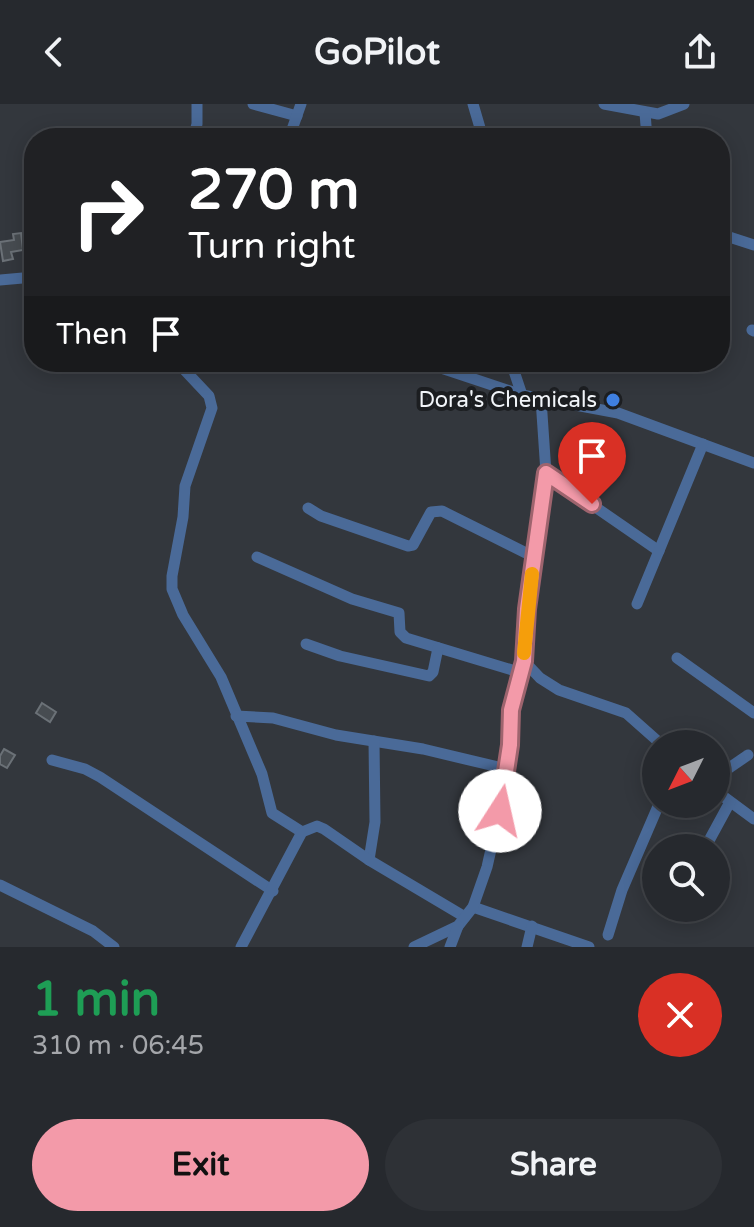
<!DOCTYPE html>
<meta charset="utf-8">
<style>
:root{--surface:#26292e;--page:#2e3136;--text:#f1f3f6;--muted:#a4a6aa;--line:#42454a;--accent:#f39aa9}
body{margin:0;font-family:"Varela Round",sans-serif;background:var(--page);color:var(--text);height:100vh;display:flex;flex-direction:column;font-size:30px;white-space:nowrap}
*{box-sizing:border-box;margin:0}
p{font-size:26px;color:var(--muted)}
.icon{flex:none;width:44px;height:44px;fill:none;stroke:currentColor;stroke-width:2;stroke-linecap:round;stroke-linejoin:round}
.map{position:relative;height:843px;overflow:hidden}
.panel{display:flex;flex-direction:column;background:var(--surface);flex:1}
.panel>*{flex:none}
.hud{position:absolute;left:24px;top:24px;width:706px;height:244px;border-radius:32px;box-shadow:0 4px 20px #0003,0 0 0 2px var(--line);background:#202124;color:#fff;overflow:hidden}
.needle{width:52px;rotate:228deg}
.fabs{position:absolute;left:642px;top:626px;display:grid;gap:16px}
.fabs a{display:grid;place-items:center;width:88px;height:88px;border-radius:50%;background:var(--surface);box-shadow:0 4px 20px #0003,0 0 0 2px var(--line);font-size:40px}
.pin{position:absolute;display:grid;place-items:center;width:68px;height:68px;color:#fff;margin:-82px -34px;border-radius:50% 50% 50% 0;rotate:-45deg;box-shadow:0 0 8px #0007}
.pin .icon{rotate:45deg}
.me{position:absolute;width:88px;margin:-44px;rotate:10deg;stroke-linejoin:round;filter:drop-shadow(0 0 6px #0008)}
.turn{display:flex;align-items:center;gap:28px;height:168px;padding:0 32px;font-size:36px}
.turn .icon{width:104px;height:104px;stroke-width:2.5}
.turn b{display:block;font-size:56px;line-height:68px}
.then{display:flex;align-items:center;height:76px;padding:0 32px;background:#0003;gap:16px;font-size:30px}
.round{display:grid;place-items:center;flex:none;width:84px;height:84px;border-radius:42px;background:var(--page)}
.headline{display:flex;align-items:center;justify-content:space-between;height:136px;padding:0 32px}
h1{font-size:48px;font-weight:800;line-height:60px;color:#1e9e55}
.action{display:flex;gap:16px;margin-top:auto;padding:16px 32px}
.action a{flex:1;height:92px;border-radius:48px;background:var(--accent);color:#111;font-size:32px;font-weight:800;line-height:92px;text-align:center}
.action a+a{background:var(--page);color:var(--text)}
header{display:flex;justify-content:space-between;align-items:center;height:104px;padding:0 32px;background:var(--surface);font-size:36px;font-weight:800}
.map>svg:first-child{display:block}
.building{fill:#474c51;stroke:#6b7177;stroke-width:2}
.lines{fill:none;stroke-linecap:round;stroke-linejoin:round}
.minor{stroke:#4a6a98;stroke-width:11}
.route-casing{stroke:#9e646e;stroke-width:20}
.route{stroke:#f39aa9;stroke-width:14}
.slow{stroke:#f59e0b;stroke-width:14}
.shop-dot{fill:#3f7fe0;stroke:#1c1e21;stroke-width:3}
.labels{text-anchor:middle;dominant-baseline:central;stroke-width:8;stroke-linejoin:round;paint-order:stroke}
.poi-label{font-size:22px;fill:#f2f5f9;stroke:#1c1e21;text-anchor:end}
</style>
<header><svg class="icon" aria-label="back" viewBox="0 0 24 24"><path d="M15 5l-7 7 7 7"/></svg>GoPilot<svg class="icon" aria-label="share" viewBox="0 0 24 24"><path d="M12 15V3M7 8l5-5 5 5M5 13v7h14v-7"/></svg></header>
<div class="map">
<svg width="754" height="843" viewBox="0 0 754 843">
<rect width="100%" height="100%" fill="#33373d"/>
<!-- building -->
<g class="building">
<path d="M21,129L23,146L11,148L13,155L3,157L0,138L14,136L13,130Z"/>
<path d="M42,599L56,608L50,618L36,609Z"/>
<path d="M4,645L15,651L7,664L0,660V652Z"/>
</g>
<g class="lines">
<!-- minor -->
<g class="minor">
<path d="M253,0L297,12"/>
<path d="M473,0L483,34"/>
<path d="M604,0L658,10L684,0"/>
<path d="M645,9L647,34"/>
<path d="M193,34L197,20V0"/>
<path d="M289,34L301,0"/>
<path d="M720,130L754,141"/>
<path d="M0,176L34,173"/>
<path d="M752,226L754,227"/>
<path d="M177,258L209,292L212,304L185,382L183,413L172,472V485L183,511L221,573L262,670L272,709L302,728"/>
<path d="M423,258L522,291L618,309L754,359"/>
<path d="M511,258L522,291"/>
<path d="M546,369L659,447"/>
<path d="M308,404L321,412L408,442L413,441L431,408L442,407L534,453"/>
<path d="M257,453L352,495L399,509L400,528L406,534L522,569"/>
<path d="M637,500L703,340"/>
<path d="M306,540L340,552L429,572L433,568L438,544"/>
<path d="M677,554L754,609"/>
<path d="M524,557L540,574L559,586L626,609L661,640"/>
<path d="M236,612L273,614L336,631L423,645L507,665"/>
<path d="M52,656L85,665L100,673L273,787"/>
<path d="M716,673L748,651"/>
<path d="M716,687L754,715"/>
<path d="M705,744L730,698"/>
<path d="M369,756L375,718L374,637"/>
<path d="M0,781L93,827L114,843"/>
<path d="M473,803L589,843"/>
<path d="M608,831L622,786L659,700"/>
<path d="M241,843L302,728L317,722L324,725L369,756L465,813"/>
<path d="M414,843L458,822L473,803L487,763L504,688L510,641L511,606L524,557L527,505L546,369L541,295"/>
<path d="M450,843L458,822"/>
<path d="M527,843L532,822"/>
</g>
</g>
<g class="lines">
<defs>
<path id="route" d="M500,707L510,641L511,606L524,557L527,505L546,369L592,400"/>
</defs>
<!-- route casing -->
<use href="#route" class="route-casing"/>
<!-- route -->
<use href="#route" class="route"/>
<!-- slow -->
<path class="slow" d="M524,549L532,470"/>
</g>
<!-- markers -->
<circle class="shop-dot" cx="613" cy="296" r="8"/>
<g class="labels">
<!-- poi labels -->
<g class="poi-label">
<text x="597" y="296">Dora's Chemicals</text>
</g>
</g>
</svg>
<div class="fabs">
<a><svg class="needle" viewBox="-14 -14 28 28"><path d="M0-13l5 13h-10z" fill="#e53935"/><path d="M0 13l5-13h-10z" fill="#a4a6aa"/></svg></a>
<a><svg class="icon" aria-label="search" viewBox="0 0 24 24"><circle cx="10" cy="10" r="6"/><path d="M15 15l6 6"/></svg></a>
</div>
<div class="pin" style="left:592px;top:400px;background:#d93025"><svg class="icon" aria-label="arrive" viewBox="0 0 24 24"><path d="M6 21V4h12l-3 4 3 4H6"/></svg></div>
<svg class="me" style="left:500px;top:707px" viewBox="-20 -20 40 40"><circle r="19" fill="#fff"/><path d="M0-13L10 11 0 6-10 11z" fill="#f39aa9"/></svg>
<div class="hud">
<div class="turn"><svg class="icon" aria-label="right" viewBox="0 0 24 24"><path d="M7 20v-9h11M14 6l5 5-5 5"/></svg><div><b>270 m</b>Turn right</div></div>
<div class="then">Then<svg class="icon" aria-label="arrive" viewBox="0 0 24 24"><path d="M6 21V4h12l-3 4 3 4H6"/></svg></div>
</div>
</div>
<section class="panel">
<div class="headline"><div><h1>1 min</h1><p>310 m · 06:45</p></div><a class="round" style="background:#d93025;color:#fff"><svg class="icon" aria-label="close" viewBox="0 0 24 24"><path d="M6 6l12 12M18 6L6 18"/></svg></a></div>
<div class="action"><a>Exit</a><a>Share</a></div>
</section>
